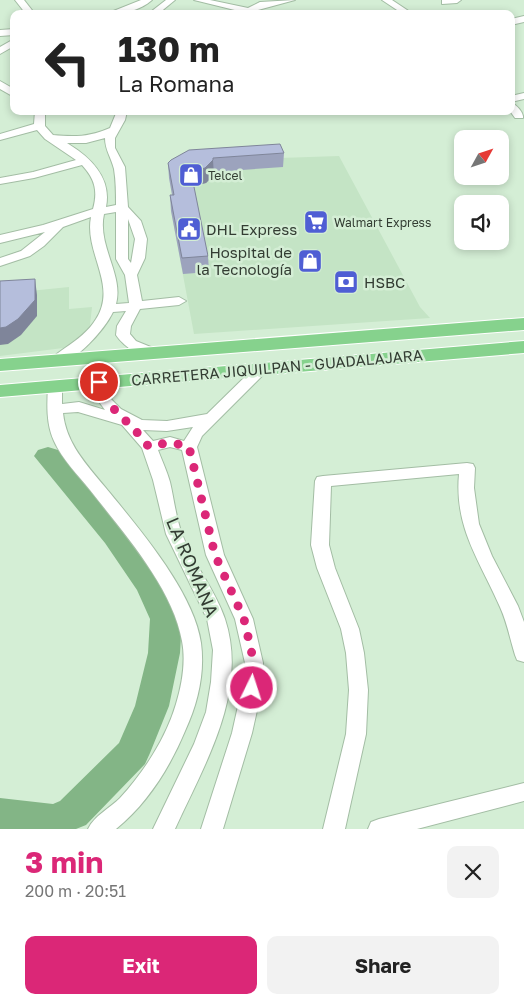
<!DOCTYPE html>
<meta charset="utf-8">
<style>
:root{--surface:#fff;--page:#f2f2f2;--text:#222;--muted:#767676;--accent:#db2777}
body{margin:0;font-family:"Golos Text",sans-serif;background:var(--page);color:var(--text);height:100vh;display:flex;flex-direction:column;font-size:19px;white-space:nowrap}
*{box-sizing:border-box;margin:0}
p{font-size:16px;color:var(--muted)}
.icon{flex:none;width:28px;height:28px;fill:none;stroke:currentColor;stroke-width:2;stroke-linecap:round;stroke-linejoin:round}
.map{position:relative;height:829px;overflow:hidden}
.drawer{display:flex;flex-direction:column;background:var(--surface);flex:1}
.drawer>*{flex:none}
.top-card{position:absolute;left:10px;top:10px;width:505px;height:105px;border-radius:10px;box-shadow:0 2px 8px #0003;background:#fff;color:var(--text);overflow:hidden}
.needle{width:32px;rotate:50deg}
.tools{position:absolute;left:454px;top:130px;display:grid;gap:10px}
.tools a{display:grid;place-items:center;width:55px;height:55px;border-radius:10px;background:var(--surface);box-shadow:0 2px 8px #0003;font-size:25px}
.pin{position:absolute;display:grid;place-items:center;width:42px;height:42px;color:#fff;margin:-21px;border:2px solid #fff;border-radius:50%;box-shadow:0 1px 5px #0007}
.me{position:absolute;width:55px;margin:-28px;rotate:4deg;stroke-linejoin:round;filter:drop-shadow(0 0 4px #0008)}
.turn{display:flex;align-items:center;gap:18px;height:105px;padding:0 25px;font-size:22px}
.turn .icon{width:65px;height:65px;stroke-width:2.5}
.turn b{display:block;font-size:35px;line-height:42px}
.round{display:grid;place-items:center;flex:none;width:52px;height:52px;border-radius:10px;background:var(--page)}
.overview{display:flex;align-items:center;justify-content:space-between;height:85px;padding:0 25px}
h1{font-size:30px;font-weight:700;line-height:38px;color:var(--accent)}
.cta{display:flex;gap:10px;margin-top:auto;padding:10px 25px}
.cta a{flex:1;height:58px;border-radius:10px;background:var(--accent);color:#fff;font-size:20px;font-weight:700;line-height:58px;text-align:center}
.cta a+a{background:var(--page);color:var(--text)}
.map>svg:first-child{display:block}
.built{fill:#c4e4c5}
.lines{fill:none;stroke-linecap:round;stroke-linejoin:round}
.river{fill:#83b586;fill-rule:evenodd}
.minor-casing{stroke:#a3bda4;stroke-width:2}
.highway-casing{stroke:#fff;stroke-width:2}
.minor{fill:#fff;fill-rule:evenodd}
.highway{fill:#86d28d;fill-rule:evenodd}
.wall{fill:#9ca3bd}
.shaded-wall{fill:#7f859a}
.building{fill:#b5bedc;stroke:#7f859a}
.route{stroke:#db2777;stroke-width:9;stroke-dasharray:0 16.2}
.labels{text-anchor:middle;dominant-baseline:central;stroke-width:5;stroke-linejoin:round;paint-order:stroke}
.far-poi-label{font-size:12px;fill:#333d33;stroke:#d4eed5;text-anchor:start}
.poi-label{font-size:15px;fill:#333d33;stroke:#d4eed5;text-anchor:start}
.street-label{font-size:15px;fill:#333d33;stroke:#d4eed5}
.near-street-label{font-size:18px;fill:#333d33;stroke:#d4eed5}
</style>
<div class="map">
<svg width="524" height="829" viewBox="0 0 524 829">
<rect width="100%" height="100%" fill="#d4eed5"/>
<!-- built -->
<g class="built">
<path d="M339,156L420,307L430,318L194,334L171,211L174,210L172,174L280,158Z"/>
<path d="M69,287V309L92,307L90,325L83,338L75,344L63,348L0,356V294Z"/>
</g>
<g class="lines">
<!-- river -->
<path class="river" d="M48,447L58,450L125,529L162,578L182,619L180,653L169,706L150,753L145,764L86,825L76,829H0V798L53,804L60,801L119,743L135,706L148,653L150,619L137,590L105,543L34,456L38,450Z"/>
<defs>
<g id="minor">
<path d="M15,0H24L35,14H26Z"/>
<path d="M141,0H152C140,11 122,14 106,14Z"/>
<path d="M166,0H175L158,14H148Z"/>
<path d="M194,0H210L248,8L260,2L295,0L258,10L269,14H251Z"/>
<path d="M382,0H392L413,14H403Z"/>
<path d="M442,0H461L457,3L442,4Z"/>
<path d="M524,16V22L511,25V19Z"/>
<path d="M14,29V35L0,36V30Z"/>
<path d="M14,39V46L0,54V47Z"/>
<path d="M0,81L14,89V97L0,89Z"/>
<path d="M524,93V99L511,102V96Z"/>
<path d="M511,103C516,104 524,113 523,118H515L510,111Z"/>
<path d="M35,111H45V126L53,135C74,137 90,137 110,128L117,111H127L125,120L115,138V148L125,167L128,207L141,221L147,239L145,258L137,275L142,301L179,297L186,301L179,305L140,309L131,326L130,334L136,341L158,350L160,353L158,356C143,360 124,347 116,335L117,326L126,311L113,312C105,329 72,368 52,363L50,360C54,355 60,352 65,348C77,340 89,331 96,319C118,285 84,253 91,217L63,227L44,246L30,256L0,266V258L21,251L45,232L0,243V235L43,225L93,209C98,191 95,179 82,165L34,178L0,184V178L33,172L76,160L45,139L37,130L0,140V134L34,124ZM105,138C105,150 111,157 114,169C116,181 116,193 116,205L106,207C112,177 90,157 67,143H86ZM116,212V259L125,275L129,303L116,304C124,275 97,246 104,214ZM128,219L135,239L131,263L128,259Z"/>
<path d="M262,364L267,365L269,368L267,371L202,436L197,447L224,555L253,619L263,663L262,688L252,733L223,829H201L232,733L242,688L245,663L235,619L206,555L182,450L170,447L158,450C162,461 167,471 170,482C174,499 176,518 182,534C193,564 215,589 225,619C249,692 204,765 175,829H153L194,744L206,712L211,682L213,650L207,619L166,534L153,480L142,448L122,425L78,412L63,413C66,443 86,464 105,487C137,526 194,592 201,643C205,673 198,703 185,731C170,767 147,804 116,829H88C94,816 110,808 120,798C144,772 166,738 176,704C182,684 186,662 182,641C173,588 122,531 90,490C78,475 62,459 54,441C46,424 47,404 48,386L50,383H60L62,386V404L79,402L105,410L97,399L92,382L94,379H104L111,399L121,409L142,420L167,421L207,414L257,365ZM193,427L184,441L170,437L153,441L143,430L167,431Z"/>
<path d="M467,463L473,464L475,468L474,488L479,524L492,556L518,606L524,622V662L517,660L515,655C510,639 507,622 500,607C480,561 454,528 459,474L331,486L329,545L335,568L359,629L364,653L368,690L366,734L345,829H323L346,734L349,690L346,653L341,629L317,568L311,545L315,481L317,477L323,476Z"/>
<path d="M524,783V801L417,829H368L371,822L379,819Z"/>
</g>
<g id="highway">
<path d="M524,318V330L0,371V359Z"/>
<path d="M524,341V353L0,397V385Z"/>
</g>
</defs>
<!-- minor casing -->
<use href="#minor" class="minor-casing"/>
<!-- highway casing -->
<use href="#highway" class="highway-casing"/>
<!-- minor -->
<use href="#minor" class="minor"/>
<!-- highway -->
<use href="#highway" class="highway"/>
</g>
<!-- wall -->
<path class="wall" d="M284,153L283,167L214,172V175L206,183L193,186L208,256L209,272L183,274L171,211L170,195H172L169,178L168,163L171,160Z"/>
<!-- shaded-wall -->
<g class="shaded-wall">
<path d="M213,160L214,175L206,183L189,187V172Z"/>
<path d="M35,279L37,295V316L21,335L8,344L0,345V328Z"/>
</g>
<!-- building -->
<g class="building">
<path d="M280,144L284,153L213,158V160L205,168L189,172L192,177L208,256L182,258L170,195H174L168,163L171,160L189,150Z"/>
<path d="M35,279V300L18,319L6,327L0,328V281Z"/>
</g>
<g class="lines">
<!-- route -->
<path class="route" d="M99,382L105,400L135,430L149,447L170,442L189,447L215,555L244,619L254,663L252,688"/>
</g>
<!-- icons -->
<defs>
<symbol id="shop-square" viewBox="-11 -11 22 22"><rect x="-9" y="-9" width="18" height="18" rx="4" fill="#4f5ed4" stroke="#d4eed5"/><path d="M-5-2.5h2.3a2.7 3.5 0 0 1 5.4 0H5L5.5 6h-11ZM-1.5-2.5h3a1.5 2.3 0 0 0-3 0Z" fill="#fff"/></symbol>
<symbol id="supermarket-square" viewBox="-11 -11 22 22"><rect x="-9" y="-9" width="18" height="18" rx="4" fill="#4f5ed4" stroke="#d4eed5"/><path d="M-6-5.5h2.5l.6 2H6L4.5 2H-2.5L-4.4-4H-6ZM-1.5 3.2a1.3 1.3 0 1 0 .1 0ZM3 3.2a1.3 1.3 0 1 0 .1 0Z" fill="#fff"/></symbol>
<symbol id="civic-square" viewBox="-11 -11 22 22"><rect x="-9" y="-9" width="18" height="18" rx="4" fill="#4f5ed4" stroke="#d4eed5"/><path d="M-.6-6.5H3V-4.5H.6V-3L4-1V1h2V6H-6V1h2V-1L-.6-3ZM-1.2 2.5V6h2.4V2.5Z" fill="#fff"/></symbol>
<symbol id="bank-square" viewBox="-11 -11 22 22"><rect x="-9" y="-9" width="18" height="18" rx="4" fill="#4f5ed4" stroke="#d4eed5"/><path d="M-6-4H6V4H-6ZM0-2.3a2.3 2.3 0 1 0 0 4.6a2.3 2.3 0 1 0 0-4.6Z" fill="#fff"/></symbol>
</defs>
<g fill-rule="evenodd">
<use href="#shop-square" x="177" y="161" width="28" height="28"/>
<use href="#supermarket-square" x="302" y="208" width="28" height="28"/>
<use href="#civic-square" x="175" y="215" width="28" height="28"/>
<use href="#shop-square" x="296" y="247" width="28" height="28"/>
<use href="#bank-square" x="332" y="268" width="28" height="28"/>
</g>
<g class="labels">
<!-- far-poi labels -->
<g class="far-poi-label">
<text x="208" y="175">Telcel</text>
<text x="334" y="222">Walmart Express</text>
</g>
<!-- poi labels -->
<g class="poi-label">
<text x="206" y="229">DHL Express</text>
<text x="292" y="252" text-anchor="end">Hospital de<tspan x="292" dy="17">la Tecnología</tspan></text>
<text x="364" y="282">HSBC</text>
</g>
<!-- street labels -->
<g class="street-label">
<text transform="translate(277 367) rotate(-5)">CARRETERA JIQUILPAN - GUADALAJARA</text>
</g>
<!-- near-street labels -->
<g class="near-street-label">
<text transform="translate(193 567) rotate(67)">LA ROMANA</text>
</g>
</g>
</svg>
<div class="tools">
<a><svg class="needle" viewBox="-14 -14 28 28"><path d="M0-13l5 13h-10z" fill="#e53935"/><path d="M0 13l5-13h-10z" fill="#767676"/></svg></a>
<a><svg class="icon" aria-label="sound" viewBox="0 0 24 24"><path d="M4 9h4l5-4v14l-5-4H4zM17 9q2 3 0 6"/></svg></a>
</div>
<div class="pin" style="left:99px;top:382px;background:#d93025"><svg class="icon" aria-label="arrive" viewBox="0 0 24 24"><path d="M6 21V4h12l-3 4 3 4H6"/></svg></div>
<svg class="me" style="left:252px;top:688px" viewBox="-20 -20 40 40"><circle r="17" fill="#db2777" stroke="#fff" stroke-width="3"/><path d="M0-11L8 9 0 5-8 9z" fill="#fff"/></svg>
<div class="top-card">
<div class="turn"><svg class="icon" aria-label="left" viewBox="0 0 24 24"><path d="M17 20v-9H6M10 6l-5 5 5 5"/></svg><div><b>130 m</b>La Romana</div></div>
</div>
</div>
<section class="drawer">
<div class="overview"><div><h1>3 min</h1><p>200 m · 20:51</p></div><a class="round"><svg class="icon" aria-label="close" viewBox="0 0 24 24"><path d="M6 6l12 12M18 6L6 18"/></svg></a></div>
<div class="cta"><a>Exit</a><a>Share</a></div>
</section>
